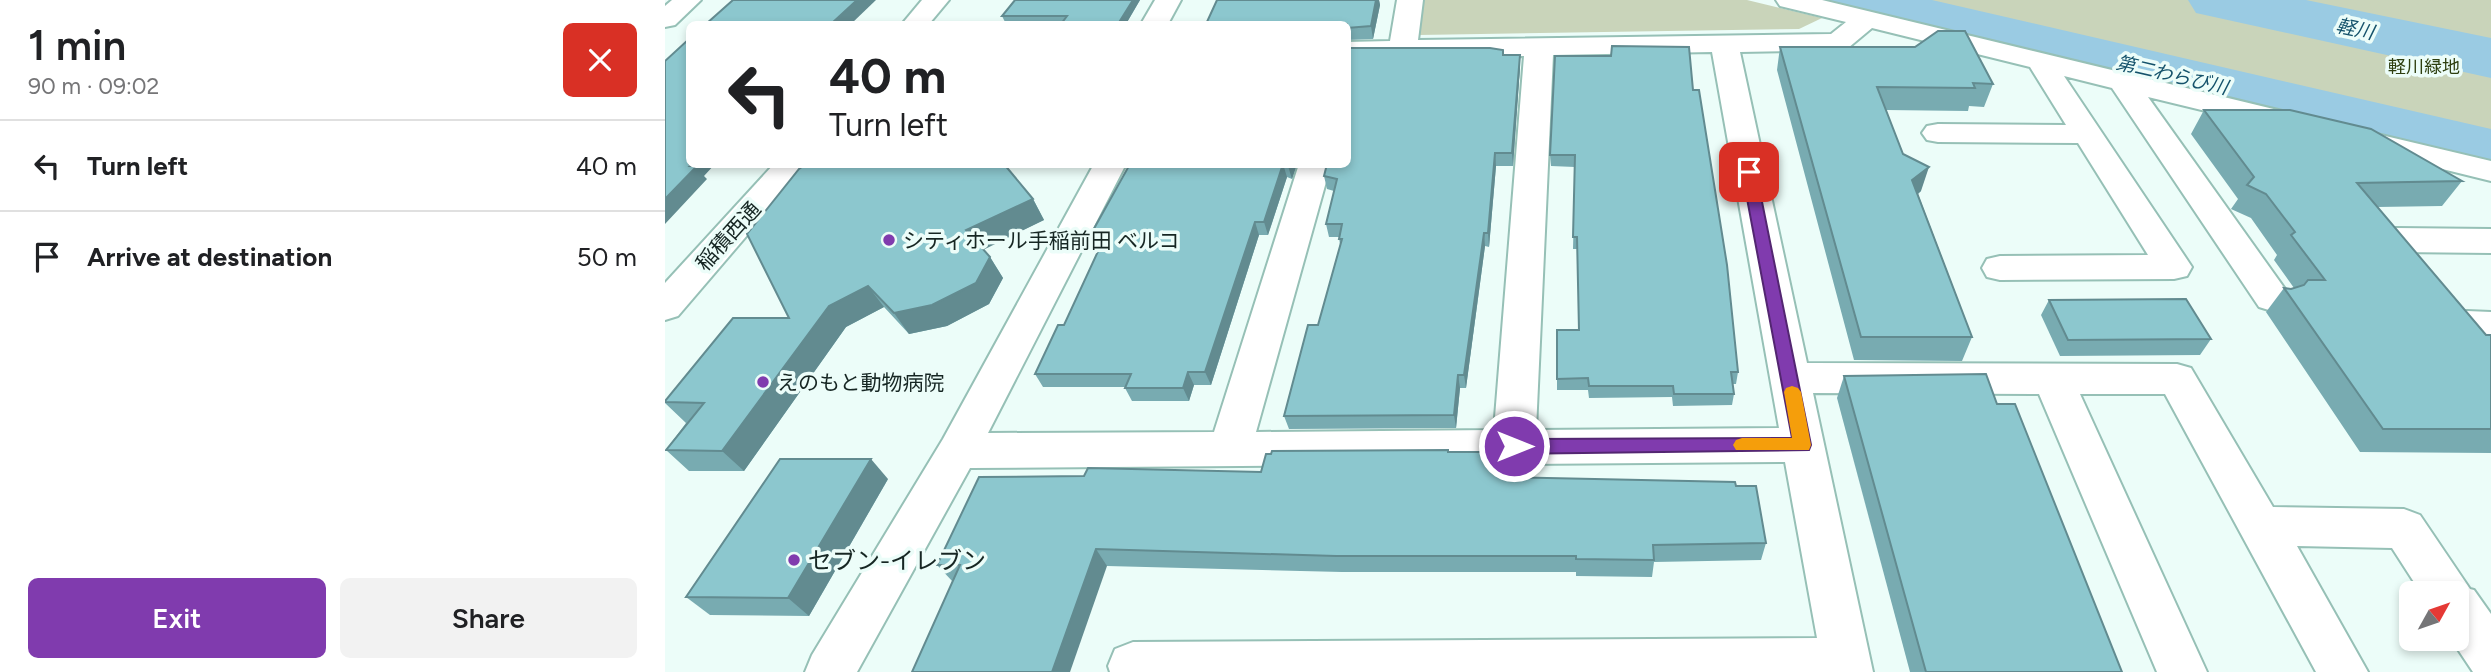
<!DOCTYPE html>
<meta charset="utf-8">
<style>
:root{--surface:#fff;--page:#f2f2f2;--text:#202124;--muted:#757577;--line:#e0e0e0;--accent:#803bae}
body{margin:0;font-family:Figtree,"Noto Sans JP",sans-serif;background:var(--page);color:var(--text);height:100vh;display:flex;flex-direction:column;font-size:26px;white-space:nowrap}
*{box-sizing:border-box;margin:0}
p{font-size:23px;color:var(--muted)}
.icon{flex:none;width:38px;height:38px;fill:none;stroke:currentColor;stroke-width:2;stroke-linecap:round;stroke-linejoin:round}
.map{position:relative;flex:1;overflow:hidden}
.side{display:flex;flex-direction:column;background:var(--surface);width:665px}
.side>*{flex:none}
.top-card{position:absolute;left:21px;top:21px;width:665px;height:147px;border-radius:10px;box-shadow:0 4px 10px #0003;background:#fff;color:var(--text);overflow:hidden}
.needle{width:46px;rotate:50deg}
.fabs{position:absolute;left:1734px;top:581px;display:grid;gap:14px}
.fabs a{display:grid;place-items:center;width:70px;height:70px;border-radius:10px;background:var(--surface);box-shadow:0 4px 10px #0003;font-size:35px}
.pin{position:absolute;display:grid;place-items:center;width:60px;height:60px;color:#fff;margin:-30px;border-radius:14px;box-shadow:0 4px 10px #0006}
.me{position:absolute;width:77px;margin:-38px;rotate:90deg;stroke-linejoin:round;filter:drop-shadow(0 0 5px #0008)}
.turn{display:flex;align-items:center;gap:24px;height:147px;padding:0 28px;font-size:32px}
.turn .icon{width:91px;height:91px;stroke-width:2.5}
.turn b{display:block;font-size:49px;line-height:60px}
.round{display:grid;place-items:center;flex:none;width:74px;height:74px;border-radius:10px;background:var(--page)}
.overview{display:flex;align-items:center;justify-content:space-between;height:119px;padding:0 28px}
h1{font-size:42px;font-weight:600;line-height:52px}
.primary-button{display:flex;gap:14px;margin-top:auto;padding:14px 28px}
.primary-button a{flex:1;height:80px;border-radius:10px;background:var(--accent);color:#fff;font-size:28px;font-weight:600;line-height:80px;text-align:center}
.primary-button a+a{background:var(--page);color:var(--text)}
ul{padding:0;list-style:none}
li{display:flex;align-items:center;gap:21px;height:91px;padding:0 28px;border-top:2px solid var(--line)}
li div{flex:1}
li b{display:block;font-size:26px}
li em{font-style:normal}
main{display:flex;flex:1;min-height:0}
.map>svg:first-child{display:block}
.green{fill:#c9d4ba}
.lines{fill:none;stroke-linecap:round;stroke-linejoin:round}
.river{fill:#9acbe3;fill-rule:evenodd}
.minor-casing{stroke:#96c0b6;stroke-width:4}
.minor{fill:#fff;fill-rule:evenodd}
.wall{fill:#78abb1}
.shaded-wall{fill:#628b90}
.building{fill:#8cc7ce;stroke:#628b90;stroke-width:2}
.route{fill:#803bae;stroke:#532671;stroke-width:2}
.slow{fill:#f59e0b}
.poi-dot{fill:#803bae;stroke:#ecfdf9;stroke-width:2.5}
.labels{text-anchor:middle;dominant-baseline:central;stroke-width:7;stroke-linejoin:round;paint-order:stroke}
.far-park-label{font-size:18px;fill:#2e3f10;stroke:#ecfdf9}
.far-water-label{font-size:19px;font-style:italic;fill:#14526b;stroke:#ecfdf9}
.street-label{font-size:21px;fill:#162623;stroke:#ecfdf9}
.poi-label{font-size:21px;fill:#162623;stroke:#ecfdf9;text-anchor:start}
.near-poi-label{font-size:24px;fill:#162623;stroke:#ecfdf9;text-anchor:start}
</style>
<main>
<section class="side">
<div class="overview"><div><h1>1 min</h1><p>90 m · 09:02</p></div><a class="round" style="background:#d93025;color:#fff"><svg class="icon" aria-label="close" viewBox="0 0 24 24"><path d="M6 6l12 12M18 6L6 18"/></svg></a></div>
<ul>
<li><svg class="icon" aria-label="left" viewBox="0 0 24 24"><path d="M17 20v-9H6M10 6l-5 5 5 5"/></svg><div><b>Turn left</b></div><em>40 m</em></li>
<li><svg class="icon" aria-label="arrive" viewBox="0 0 24 24"><path d="M6 21V4h12l-3 4 3 4H6"/></svg><div><b>Arrive at destination</b></div><em>50 m</em></li>
</ul>
<div class="primary-button"><a>Exit</a><a>Share</a></div>
</section>
<div class="map">
<svg width="1826" height="672" viewBox="0 0 1826 672">
<rect width="100%" height="100%" fill="#ecfdf9"/>
<!-- green -->
<g class="green">
<path d="M759,0H1082L1157,18L1134,29L754,35Z"/>
<path d="M1199,0H1826V150Z"/>
</g>
<g class="lines">
<!-- river -->
<g class="river">
<path d="M1158,0H1267L1826,129V173L1166,13Z"/>
<path d="M1523,0H1641L1826,38V78L1531,13Z"/>
</g>
<defs>
<g id="minor">
<path d="M7,0H36L10,25L0,27V6Z"/>
<path d="M257,0H284L264,24H237Z"/>
<path d="M490,0H516L503,24H476Z"/>
<path d="M732,0H758L753,40L1166,34L1181,22L1115,6L1111,0H1157L1638,116L1642,123L1638,130L1627,132L1483,97L1620,289L1626,298L1620,307L1607,311L1594,307L1447,88L1399,76L1527,267L1522,276L1509,279L1335,280L1322,277L1317,268L1322,259L1335,256L1483,255L1413,143L1273,142L1262,140L1257,133L1262,126L1273,124L1401,125L1365,67L1207,28L1183,48L1173,50L1075,52L1142,363L1512,364L1526,368L1608,507L1739,509L1755,515L1805,589L1809,590L1826,614V672H1808L1786,639H1792V593H1756L1727,548L1632,546L1703,672H1651L1500,394H1415L1542,672H1492L1374,394L1148,393L1208,672H445L443,666L450,649L468,642L1152,638L1120,462L305,468L192,672H140L147,655L278,439L429,164H461L323,433L549,432L634,164H666L591,432L829,430L859,56L682,58V42L725,41ZM1047,52L1114,428L871,430L888,55Z"/>
<path d="M1695,130L1826,161V181L1684,146L1679,139L1684,132Z"/>
<path d="M109,164H143L13,316L0,320V283Z"/>
<path d="M1731,228L1826,229V253L1731,252L1719,248L1713,240L1719,232Z"/>
<path d="M1802,311L1826,312V340L1802,339L1789,335L1783,325L1789,315Z"/>
</g>
</defs>
<!-- minor casing -->
<use href="#minor" class="minor-casing"/>
<!-- minor -->
<use href="#minor" class="minor"/>
</g>
<!-- wall -->
<g class="wall">
<path d="M350,0H475L461,24H341L337,16Z"/>
<path d="M552,0H714L715,5L708,39L682,40V24Z"/>
<path d="M1115,47H1250L1328,84L1319,107L1304,106L1303,111L1221,110L1238,154L1256,191L1253,194L1307,337L1297,361L1189,360L1112,70Z"/>
<path d="M838,50V55H855V67L848,166H831L824,247L820,246L801,388H795L791,428L624,429L619,416L653,325L675,245L674,237H664L661,224L669,191L662,189L659,176Z"/>
<path d="M1028,90L1073,372L1071,384H1068L1069,394L1067,405L1008,406L1007,397L924,398L923,390H892V330H914L912,249H908L910,167L886,166L885,155Z"/>
<path d="M1539,110L1797,181L1777,206L1712,207L1821,335H1826V453L1695,452L1601,312L1619,288L1626,289L1629,288L1609,260L1612,255L1586,218L1566,209L1573,199L1526,134Z"/>
<path d="M465,164H632L627,179L622,177L603,235H594L546,385H529L524,401H467L460,388L461,387H378L370,374L399,325L433,252L431,247L432,245L426,234Z"/>
<path d="M368,199L379,220L318,249L325,257L338,278L324,304L282,326L244,334L219,307L181,327L79,471H24L1,450L21,423L0,403V401L124,318Z"/>
<path d="M1384,300L1546,339L1535,355L1395,356L1376,315Z"/>
<path d="M1179,376L1332,404L1457,672H1245L1172,398Z"/>
<path d="M783,452H836L838,477L1071,486L1101,543L1096,560L989,562L987,577L911,576V572H677L442,566L288,582L272,565L596,472Z"/>
<path d="M223,479L144,616L45,615L21,597Z"/>
</g>
<!-- shaded-wall -->
<g class="shaded-wall">
<path d="M192,0H211L186,24H166Z"/>
<path d="M468,0H475L461,24H453Z"/>
<path d="M711,0H714L715,5L708,39L706,26Z"/>
<path d="M855,55V67L848,166L847,153Z"/>
<path d="M830,153L831,166L824,247L823,233Z"/>
<path d="M27,164H50L39,176L42,179L0,224V199Z"/>
<path d="M618,164L622,177L603,235L599,222Z"/>
<path d="M624,164H632L627,179L623,166Z"/>
<path d="M1264,167L1256,191L1240,204L1247,180Z"/>
<path d="M368,199L379,220L314,252L301,230Z"/>
<path d="M590,222L594,235L546,385L540,372Z"/>
<path d="M819,233L820,246L801,388L799,375Z"/>
<path d="M325,257L338,278L324,304L282,326L244,334L229,313Z"/>
<path d="M203,286L219,307L181,327L79,471L57,451L164,306Z"/>
<path d="M523,372L529,385L524,401L518,388Z"/>
<path d="M793,375L795,388L791,428L789,415Z"/>
<path d="M836,452L838,469L837,495L835,477Z"/>
<path d="M206,459L223,479L144,616L123,598Z"/>
<path d="M431,549L442,566L405,672H387Z"/>
</g>
<!-- building -->
<g class="building">
<path d="M68,0H192L166,24H41Z"/>
<path d="M350,0H468L453,24H396L402,16H337Z"/>
<path d="M552,0H711L706,26L682,28V24H541Z"/>
<path d="M1273,31H1300L1328,84L1308,83L1310,88L1212,87L1238,154L1264,167L1247,180L1307,337H1196L1115,47H1250Z"/>
<path d="M24,39V164H27L25,166H32L0,199V61Z"/>
<path d="M947,46L1024,47L1028,90H1034L1062,265L1073,372H1066L1069,394H1009L1008,386H924L923,378L892,379V330H914L912,237H908L910,155H885L890,56H946Z"/>
<path d="M682,48H825L838,50V55H855L847,153H830L823,233H819L799,375H793L789,415L619,416L643,325H653L677,239H674L677,224H661L672,179L659,176L662,164H682Z"/>
<path d="M1539,110H1625L1706,129L1797,181L1692,183L1821,335H1826V429H1718L1619,288L1626,289L1639,285L1643,280H1660L1626,235L1630,232L1601,194L1582,185L1589,177Z"/>
<path d="M141,164H339L368,199L301,230L325,257L311,283L267,305L229,313L203,286L164,306L57,451L1,450L39,403L0,402V401L68,318H124L82,234L134,169Z"/>
<path d="M465,164H618L599,222H590L540,372H523L518,388H460L466,374H370L393,325H399L435,247H431L438,234H426Z"/>
<path d="M1521,299L1546,339L1403,340L1384,300Z"/>
<path d="M1321,374L1332,404H1350L1457,672H1261L1179,376Z"/>
<path d="M783,450V452H836L835,477L1070,482L1071,486H1091L1101,543L988,545L989,560L911,559V556H671L431,549L387,672H247L295,565H272L314,477L419,476L423,468L596,472L601,454H606L607,451Z"/>
<path d="M115,459H206L123,598L21,597Z"/>
</g>
<!-- route -->
<path class="route" d="M1084,167L1091,172L1146,445L1144,450L849,454L842,451L840,446L842,441L849,439L1127,438L1077,172Z"/>
<!-- slow -->
<path class="slow" d="M1127,386L1133,388L1136,392L1146,445L1144,450H1071L1068,445L1071,440L1077,438H1127L1119,392L1121,388Z"/>
<!-- markers -->
<g class="poi-dot">
<circle cx="224" cy="240" r="7"/>
<circle cx="98" cy="382" r="7"/>
<circle cx="129" cy="560" r="7"/>
</g>
<g class="labels">
<!-- far-park labels -->
<g class="far-park-label">
<text x="1759" y="67">軽川緑地</text>
</g>
<!-- far-water labels -->
<g class="far-water-label">
<text transform="translate(1690 29) rotate(12)">軽川</text>
<text transform="translate(1507 75) rotate(13)">第二わらび川</text>
</g>
<!-- street labels -->
<g class="street-label">
<text transform="translate(63 236) rotate(-48)">稲積西通</text>
</g>
<!-- poi labels -->
<g class="poi-label">
<text x="238" y="240">シティホール手稲前田 ベルコ</text>
<text x="112" y="382">えのもと動物病院</text>
</g>
<!-- near-poi labels -->
<g class="near-poi-label">
<text x="143" y="560">セブン-イレブン</text>
</g>
</g>
</svg>
<div class="fabs">
<a><svg class="needle" viewBox="-14 -14 28 28"><path d="M0-13l5 13h-10z" fill="#e53935"/><path d="M0 13l5-13h-10z" fill="#757577"/></svg></a>
</div>
<div class="pin" style="left:1084px;top:172px;background:#d93025"><svg class="icon" aria-label="arrive" viewBox="0 0 24 24"><path d="M6 21V4h12l-3 4 3 4H6"/></svg></div>
<svg class="me" style="left:849px;top:446px" viewBox="-20 -20 40 40"><circle r="17" fill="#803bae" stroke="#fff" stroke-width="3"/><path d="M0-11L8 9 0 5-8 9z" fill="#fff"/></svg>
<div class="top-card">
<div class="turn"><svg class="icon" aria-label="left" viewBox="0 0 24 24"><path d="M17 20v-9H6M10 6l-5 5 5 5"/></svg><div><b>40 m</b>Turn left</div></div>
</div>
</div>
</main>
